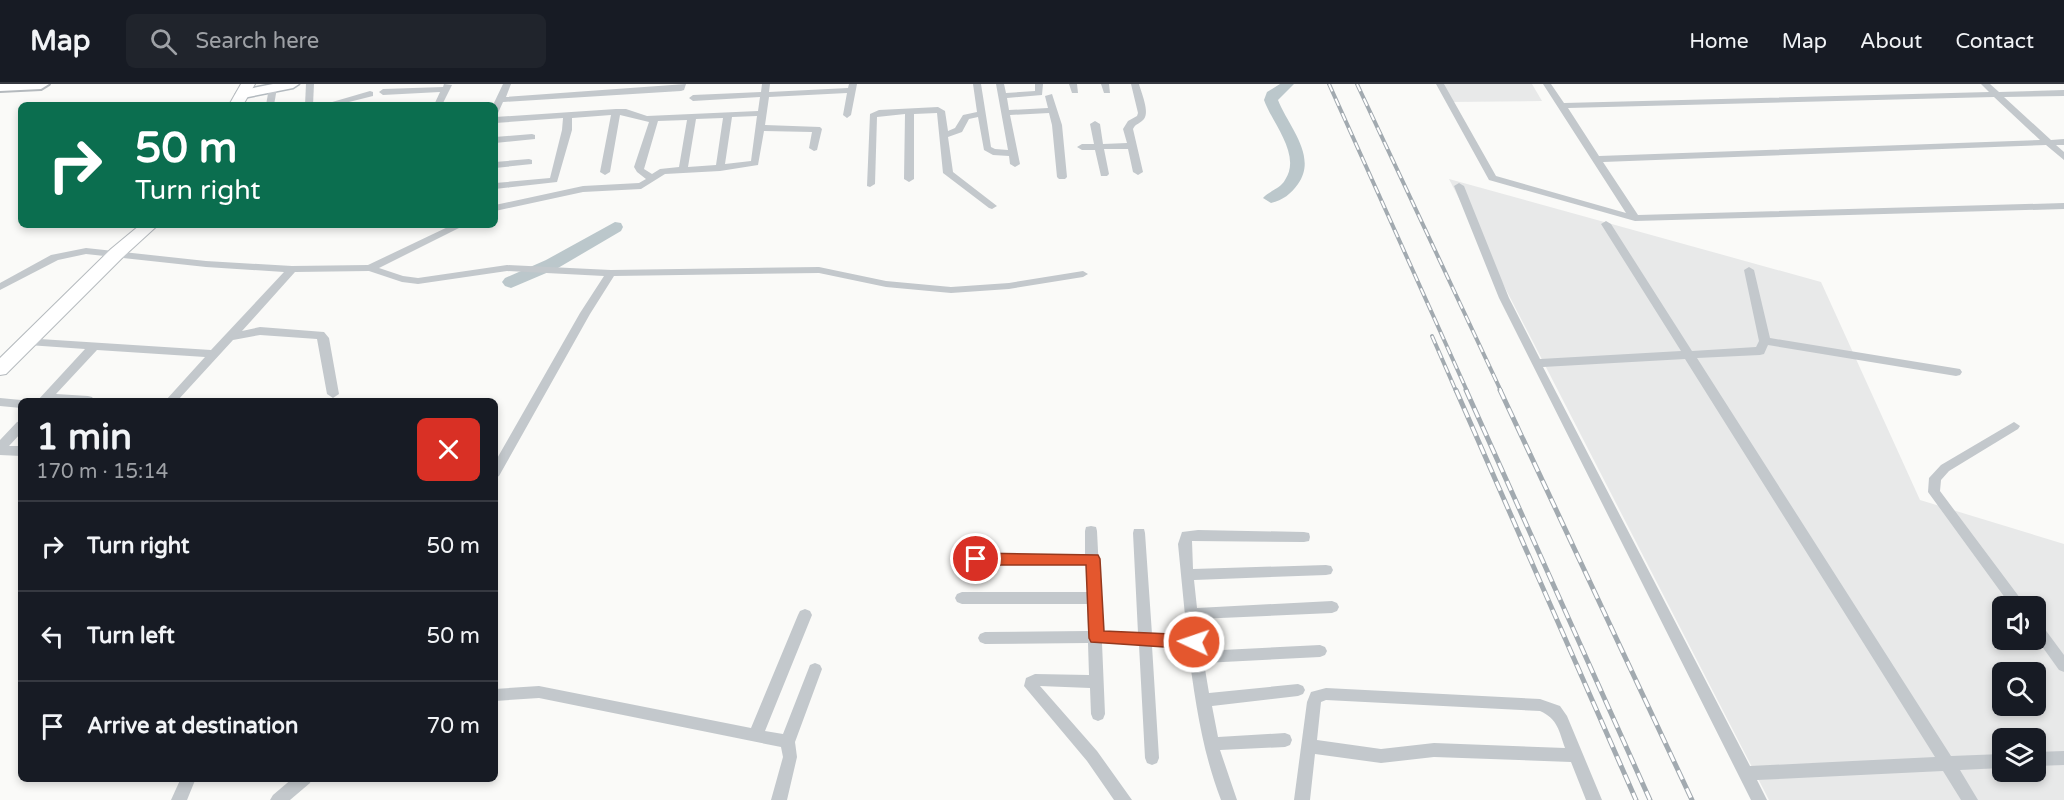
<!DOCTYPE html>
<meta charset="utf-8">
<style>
:root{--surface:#171b24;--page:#20242c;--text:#f1f3f6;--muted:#9ea1a6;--line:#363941}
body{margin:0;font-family:"Varela Round",sans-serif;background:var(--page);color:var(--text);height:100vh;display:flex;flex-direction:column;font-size:22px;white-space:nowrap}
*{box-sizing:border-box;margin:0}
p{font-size:20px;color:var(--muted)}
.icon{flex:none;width:33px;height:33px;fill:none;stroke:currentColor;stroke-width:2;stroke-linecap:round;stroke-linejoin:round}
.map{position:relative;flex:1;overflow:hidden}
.drawer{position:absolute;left:18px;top:314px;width:480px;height:384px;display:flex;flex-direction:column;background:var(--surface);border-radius:9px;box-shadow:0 3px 9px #0003}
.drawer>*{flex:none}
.guide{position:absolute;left:18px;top:18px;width:480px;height:126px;border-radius:9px;box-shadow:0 3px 9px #0003;background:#0b6e4f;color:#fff;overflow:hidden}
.tools{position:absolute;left:1992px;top:512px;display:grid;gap:12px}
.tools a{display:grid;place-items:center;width:54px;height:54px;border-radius:9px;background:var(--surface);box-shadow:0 3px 9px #0003;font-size:30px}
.pin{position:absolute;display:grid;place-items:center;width:51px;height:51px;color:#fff;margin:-26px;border:3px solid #fff;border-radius:50%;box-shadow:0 2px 6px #0007}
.me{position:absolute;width:66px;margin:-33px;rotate:273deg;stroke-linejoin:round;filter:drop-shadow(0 0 4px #0008)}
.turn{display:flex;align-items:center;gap:21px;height:126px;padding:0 18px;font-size:27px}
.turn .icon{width:78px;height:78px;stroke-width:2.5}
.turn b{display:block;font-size:42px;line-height:51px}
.round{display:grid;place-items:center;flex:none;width:63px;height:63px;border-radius:9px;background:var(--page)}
.headline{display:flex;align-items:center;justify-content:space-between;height:102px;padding:0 18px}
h1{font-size:36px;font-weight:800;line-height:45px}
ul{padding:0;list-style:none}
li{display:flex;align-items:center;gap:18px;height:90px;padding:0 18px;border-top:2px solid var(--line)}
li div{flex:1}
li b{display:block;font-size:22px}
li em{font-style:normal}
header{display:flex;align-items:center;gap:36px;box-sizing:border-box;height:84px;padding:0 30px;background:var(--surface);border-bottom:2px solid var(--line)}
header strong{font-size:28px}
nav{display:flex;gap:33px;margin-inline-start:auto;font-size:21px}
.search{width:420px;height:54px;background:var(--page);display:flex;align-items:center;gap:15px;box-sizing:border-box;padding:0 21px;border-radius:9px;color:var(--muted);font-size:22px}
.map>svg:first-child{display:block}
.built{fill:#e8e9e9;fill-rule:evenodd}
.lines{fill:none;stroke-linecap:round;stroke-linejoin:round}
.river{fill:#bbc7cb;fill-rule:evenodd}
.secondary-casing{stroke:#b3babf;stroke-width:3}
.primary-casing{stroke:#b5babe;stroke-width:2}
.highway-casing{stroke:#b4b9bd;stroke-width:4}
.street{fill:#c3c8cc;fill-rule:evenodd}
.secondary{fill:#fff;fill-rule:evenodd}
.primary{fill:#fff;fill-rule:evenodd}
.highway{fill:#fff;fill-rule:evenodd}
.rail-far1-casing{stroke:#a2aab0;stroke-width:4}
.rail-casing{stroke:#a2aab0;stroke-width:5}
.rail-far1{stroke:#fff;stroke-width:2;stroke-dasharray:8;stroke-linecap:butt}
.rail{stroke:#fff;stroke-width:3;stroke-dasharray:10;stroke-linecap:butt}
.route{fill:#e4572e;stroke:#94391e;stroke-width:1.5}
</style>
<header>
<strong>Map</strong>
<div class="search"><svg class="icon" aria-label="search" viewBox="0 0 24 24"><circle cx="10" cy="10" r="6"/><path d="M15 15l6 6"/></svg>Search here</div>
<nav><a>Home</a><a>Map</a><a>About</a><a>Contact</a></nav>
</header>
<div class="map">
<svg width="2064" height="716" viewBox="0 0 2064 716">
<rect width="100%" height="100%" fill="#fafaf8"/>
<!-- built -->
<g class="built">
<path d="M1444,0H1532L1542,17L1451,18Z"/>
<path d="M1449,95L1821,198L1920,416L2064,460V716H1769ZM2002,522H2036V555H2002ZM2002,588H2036V621H2002ZM2002,654H2036V687H2002Z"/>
</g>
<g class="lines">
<!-- river -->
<g class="river">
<path d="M1280,0H1294L1278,16C1288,42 1318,72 1298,100C1291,110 1283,116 1271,119L1263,114C1269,107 1280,105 1285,96C1302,71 1272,39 1264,16L1267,8Z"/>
<path d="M615,138L621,139L623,143L621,147L558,184L511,204L505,202L502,198L505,194L546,176Z"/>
</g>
<defs>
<path id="secondary" d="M273,0H299L293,4L243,14L236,10L238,7Z"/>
<g id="primary">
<path d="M241,0H255L243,21H229Z"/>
<path d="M140,141H158L123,173L6,290L0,291V274L111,165Z"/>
</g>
<path id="highway" d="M0,0H49L41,5L0,7Z"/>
</defs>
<!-- secondary casing -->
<use href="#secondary" class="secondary-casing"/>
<!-- primary casing -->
<use href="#primary" class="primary-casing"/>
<!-- highway casing -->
<use href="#highway" class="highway-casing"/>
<!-- street -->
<g class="street">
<path d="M306,0H314L313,21H305Z"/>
<path d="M444,0L452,1L442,21H434L440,8L383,11L379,8L383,5L443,3Z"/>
<path d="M503,0H511L506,13L686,0L684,6L681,7L503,18L498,29L495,30V21H493Z"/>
<path d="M762,0H770L769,8L848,4L849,0H857L851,31L847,34L843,31L847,9L769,13L765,41L820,43L822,45L817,66L814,67L809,64L812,48L764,47L758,81L720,87L665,90L641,105L583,108L495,127V121L583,102L639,99L646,95L637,88L634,83L649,38L620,31L610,88L605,91L600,88L611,31L572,34V46L557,98L495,105V99L550,94L562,46L563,34L495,39V33L616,25H626L647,32L758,27L760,13L693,17L689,14L693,11L761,8ZM757,32L751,77L725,80L732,33ZM723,34L716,81L688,83L696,35ZM687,36L679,83L660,85L652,90L644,85L658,37Z"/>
<path d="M973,0H981L991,63L995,65L1008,66L996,0H1004L1006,9L1035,7V0H1043L1042,11L1007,14L1009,26L1048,24L1045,12L1052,10L1062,41L1067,93L1065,95H1059L1057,93L1052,41L1049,29L1010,31L1020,80L1015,83L1010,80L1009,72L993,71L984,66L978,33L969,35L962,48L948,53L953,88L997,122L992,125L989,124L943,89L937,29L914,30V95L909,98L904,95L905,30L877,33L875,100L870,103L867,102L870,30L879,26L938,23L945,27L948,47L955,44L963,31L977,28Z"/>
<path d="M1069,0H1077L1078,9H1072Z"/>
<path d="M1101,0H1109L1110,9H1104Z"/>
<path d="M1131,0H1139C1141,8 1150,28 1144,35C1140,40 1136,39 1133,45L1143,88L1138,91L1133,88L1128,65H1104L1109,90L1107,92H1101L1095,66H1082L1077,63L1082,60H1094L1090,40L1095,37L1100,40L1103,60L1127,59L1123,45L1128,37L1137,32L1138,29Z"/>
<path d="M1436,0H1444L1496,92L1626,129L1543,0H1551L1564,19L1989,8L1981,0H1990L1999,8L2064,6V12L2004,13L2051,56L2064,55V61H2056L2064,68V76L2046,61L1603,78L1638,131L2064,119V125L1635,137L1489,96ZM1994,13L2040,56L1599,72L1568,24Z"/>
<path d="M273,1L277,4L274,21H266L269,4Z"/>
<path d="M370,7L373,8V12L337,21H322Z"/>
<path d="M532,50L535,51V55L495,59V53Z"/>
<path d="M529,75L532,76V80L495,84V78Z"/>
<path d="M1459,99L1464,102L1509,214L1540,275L1681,267L1601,140L1606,137L1611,140L1692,267L1756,263L1759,257L1744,186L1749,183L1754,186L1770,254L1960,285L1962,288L1960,291L1956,292L1768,261L1764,270L1760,271L1697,274L1951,672L2002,670V684L1960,686L1978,716H1961L1943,687L1757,696L1767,716H1751L1499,214L1454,102ZM1685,275L1935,673L1750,682L1543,283Z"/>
<path d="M452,141H465L379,184L403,192L418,194L507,181L611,186L819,183L886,197L951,203L1009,199L1083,187L1088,190L1083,193L1009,205L951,209L886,203L819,189L614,192L590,230L499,392L495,394V378L580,229L604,192L507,187L418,200L402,198L369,187L295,188L242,247L260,243L324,248L329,254L339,310L333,314L327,310L317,255L260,251L233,256L178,316H166L205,273L97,266L56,310L88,312L92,313L94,316H38L85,265L28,261L22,257L24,254L211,266L284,188L206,183L86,170L58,176L0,206V199L51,171L86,164L206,177L292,182L368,181Z"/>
<path d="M0,314L21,316H23H21V324L0,322Z"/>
<path d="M21,337V349L9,362H21V372L0,371V356L17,338Z"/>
<path d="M2014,338L2020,342L2018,345L1949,387L1941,396L1940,407L2026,522H2011L1928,408L1929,394L1941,381Z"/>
<path d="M1091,442L1096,443L1097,447L1102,547L1138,549L1133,449L1134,445H1144L1145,449L1152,550L1187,552L1178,460L1182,448L1198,446L1304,448L1309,449L1310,453L1309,457L1304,458L1192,457L1193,485L1326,481L1331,482L1333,486L1331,490L1326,491L1194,496L1197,524L1332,517L1337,519L1339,523L1337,527L1332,529L1198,535L1202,567L1320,561L1325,563L1327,567L1325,571L1320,573L1204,579L1209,609L1298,600L1303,602L1305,606L1303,610L1298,612L1212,622L1218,653L1285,649L1290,651L1292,656L1290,661L1285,663L1220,666L1237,716H1221C1202,667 1195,615 1188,564L1152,562L1159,674L1157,679L1152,681L1147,679L1145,674L1139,561L1102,559L1105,630L1103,635L1098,637L1093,635L1091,630L1090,604L1040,602L1097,667L1132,716H1114L1087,677L1024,602L1026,594L1035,590L1089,591L1088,559L985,560L980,558L978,554L980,550L985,548L1088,547L1087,520H962L957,518L955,514L957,510L962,508H1087L1086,480H976L971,479L969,475L971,471L976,470H1085V447L1086,443Z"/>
<path d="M805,525L810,527L812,531L765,647L783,650L810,581L815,579L820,581L822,585L795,658L797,673L787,716H771L783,673L781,663L539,614L495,617V605L539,602L751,644L798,531L800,527Z"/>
<path d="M2036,538L2041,540L2064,571V588L2059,586L2036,554Z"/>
<path d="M1326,604L1540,615L1560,622L1567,632L1602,716H1586L1571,678L1434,673L1381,679L1315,670L1310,716H1294L1307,618L1311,608ZM1326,616L1540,627C1558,635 1559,647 1565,664L1434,659L1381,665L1317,656L1321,618Z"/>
<path d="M2064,667V681L2036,682V668Z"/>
<path d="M181,694H196L187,716H171Z"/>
<path d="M293,694H312L310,699L290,716H270L273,711Z"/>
</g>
<!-- secondary -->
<use href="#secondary" class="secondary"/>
<!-- primary -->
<use href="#primary" class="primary"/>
<!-- highway -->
<use href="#highway" class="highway"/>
<defs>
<g id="rail-far1">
<path d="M1329,0L1467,307"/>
<path d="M1357,0L1501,307"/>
<path d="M1432,252L1456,307"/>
</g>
<g id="rail">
<path d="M1456,306L1636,716"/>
<path d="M1466,306L1650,716"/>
<path d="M1500,306L1692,716"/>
</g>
</defs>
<!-- rail-far1 casing -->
<use href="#rail-far1" class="rail-far1-casing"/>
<!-- rail casing -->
<use href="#rail" class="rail-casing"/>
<!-- rail-far1 -->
<use href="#rail-far1" class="rail-far1"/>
<!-- rail -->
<use href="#rail" class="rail"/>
</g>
<!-- route -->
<path class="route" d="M976,469L1098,471L1100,475L1104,547L1194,551L1200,553L1202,558L1200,563L1194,565L1091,558L1089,554L1086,481H976L970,479L968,475L970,471Z"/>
</svg>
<div class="tools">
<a><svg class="icon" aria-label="sound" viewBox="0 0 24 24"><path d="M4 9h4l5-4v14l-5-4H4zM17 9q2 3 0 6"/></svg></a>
<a><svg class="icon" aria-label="search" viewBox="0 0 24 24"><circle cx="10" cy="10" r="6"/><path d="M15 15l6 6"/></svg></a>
<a><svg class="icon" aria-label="layers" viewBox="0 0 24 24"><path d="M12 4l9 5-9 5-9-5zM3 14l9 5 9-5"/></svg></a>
</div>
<div class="pin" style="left:976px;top:475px;background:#d93025"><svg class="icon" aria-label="arrive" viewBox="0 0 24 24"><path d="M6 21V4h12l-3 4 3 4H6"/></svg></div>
<svg class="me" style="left:1194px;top:558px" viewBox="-20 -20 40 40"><circle r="17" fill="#e4572e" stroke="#fff" stroke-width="3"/><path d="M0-11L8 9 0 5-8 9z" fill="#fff"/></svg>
<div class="guide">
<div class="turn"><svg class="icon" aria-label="right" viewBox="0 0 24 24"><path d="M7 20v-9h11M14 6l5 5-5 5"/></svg><div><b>50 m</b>Turn right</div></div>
</div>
<section class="drawer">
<div class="headline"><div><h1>1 min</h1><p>170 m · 15:14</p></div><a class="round" style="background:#d93025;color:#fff"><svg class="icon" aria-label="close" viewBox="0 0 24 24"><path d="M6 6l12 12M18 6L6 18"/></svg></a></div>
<ul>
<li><svg class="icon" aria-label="right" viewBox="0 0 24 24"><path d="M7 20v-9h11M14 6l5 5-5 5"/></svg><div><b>Turn right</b></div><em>50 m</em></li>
<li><svg class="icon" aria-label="left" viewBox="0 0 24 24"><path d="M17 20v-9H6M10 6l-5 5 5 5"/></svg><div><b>Turn left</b></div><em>50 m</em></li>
<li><svg class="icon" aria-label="arrive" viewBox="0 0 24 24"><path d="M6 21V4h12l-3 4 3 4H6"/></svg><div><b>Arrive at destination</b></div><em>70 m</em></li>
</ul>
</section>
</div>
